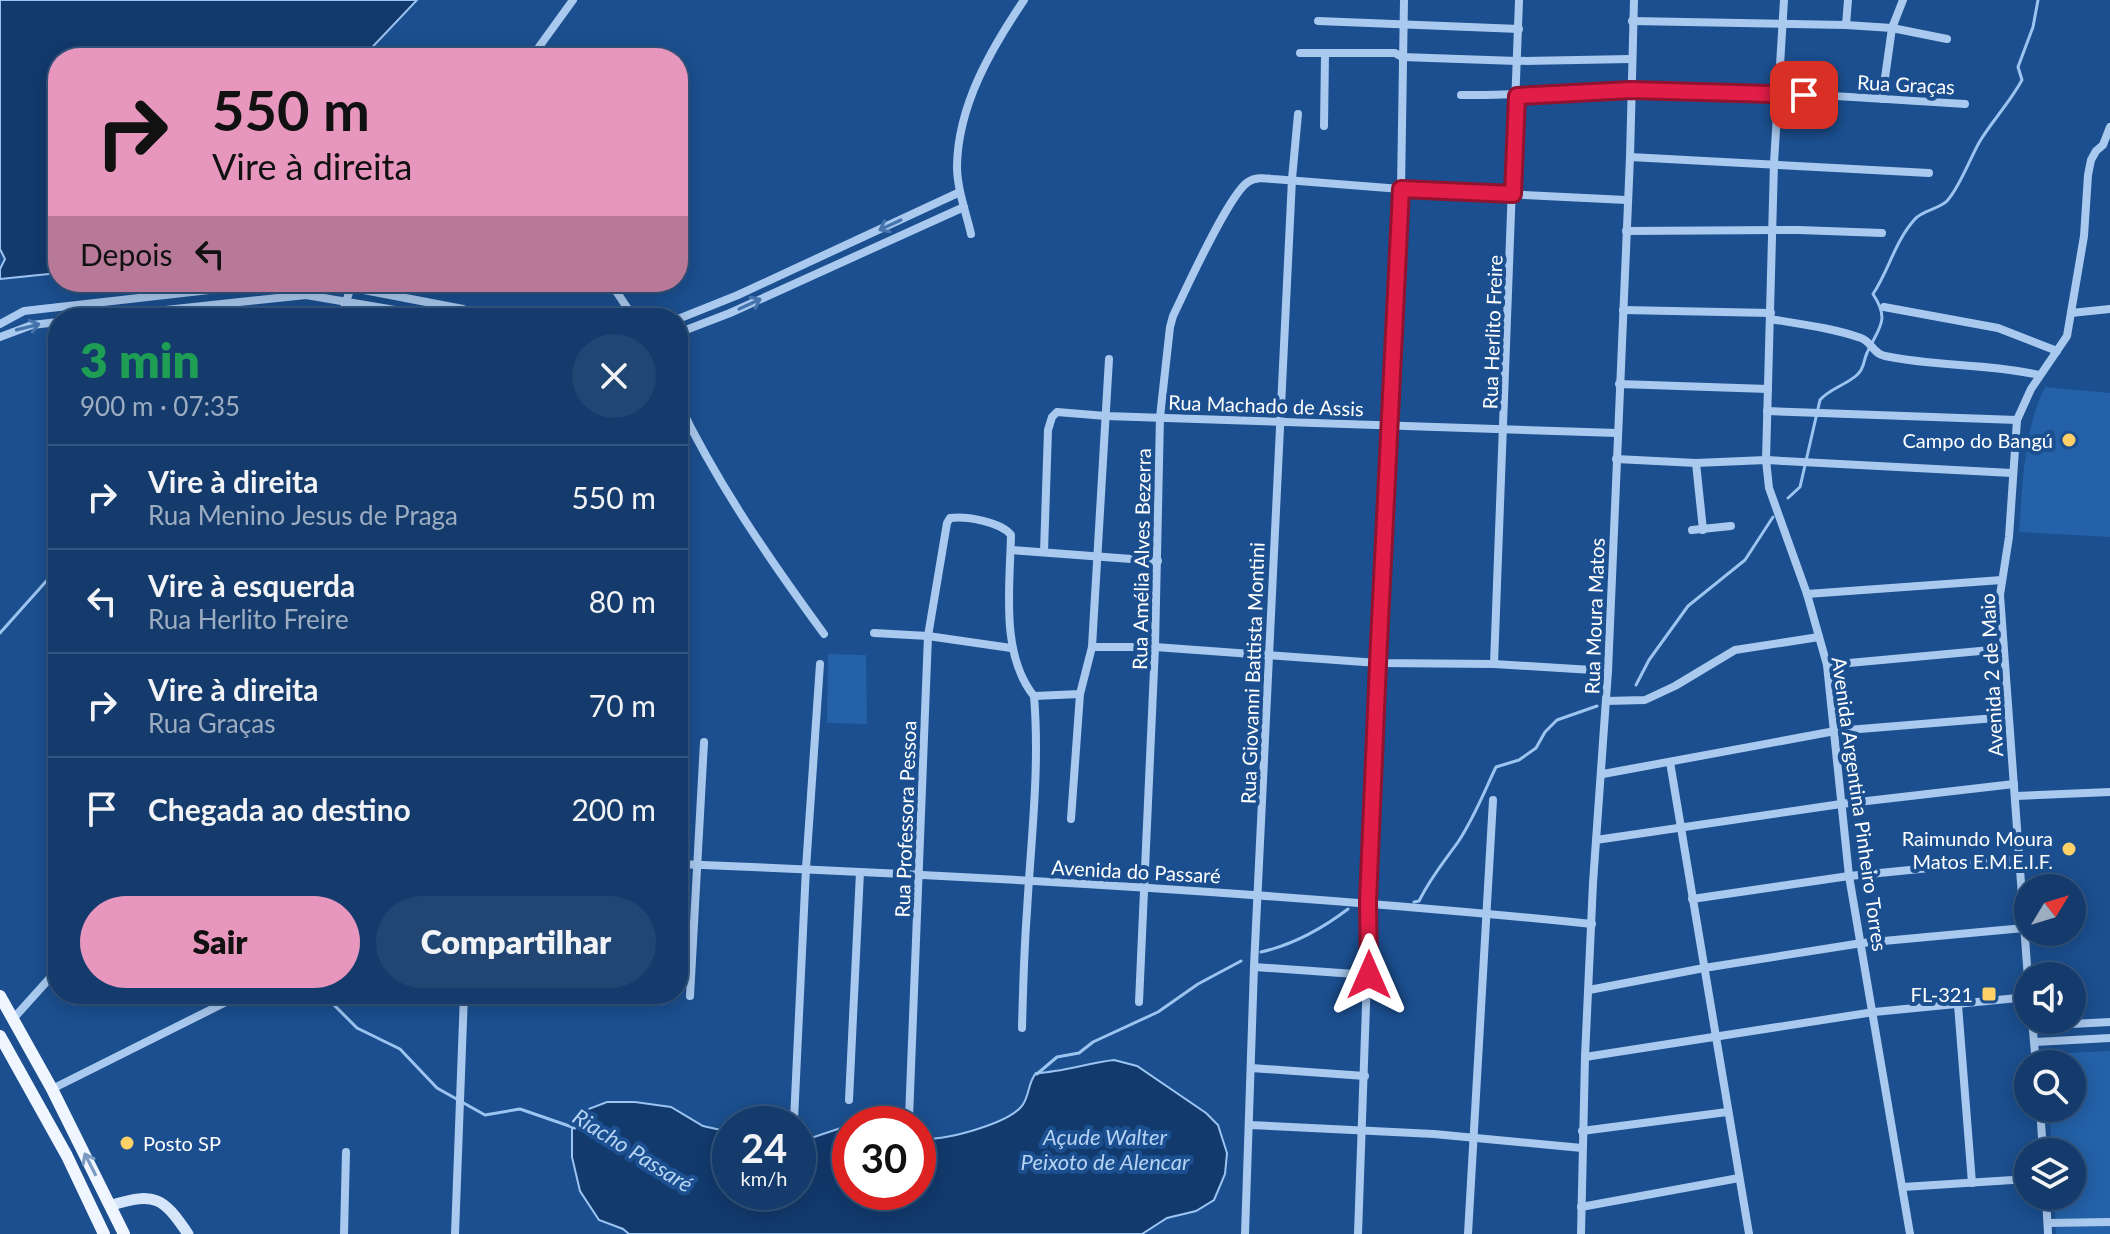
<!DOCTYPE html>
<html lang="pt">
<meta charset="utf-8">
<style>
:root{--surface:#143b6b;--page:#214673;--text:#f1f3f6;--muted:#9dadc1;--line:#33557e;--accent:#e797bd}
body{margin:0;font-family:Lato,sans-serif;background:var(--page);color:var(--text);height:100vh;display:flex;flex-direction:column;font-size:30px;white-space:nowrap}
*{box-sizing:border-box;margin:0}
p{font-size:26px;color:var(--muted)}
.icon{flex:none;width:44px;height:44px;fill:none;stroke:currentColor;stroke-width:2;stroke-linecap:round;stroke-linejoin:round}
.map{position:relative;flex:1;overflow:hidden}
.sheet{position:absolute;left:48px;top:308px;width:640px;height:696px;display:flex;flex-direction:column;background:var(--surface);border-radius:32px;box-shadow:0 4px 20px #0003,0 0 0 2px var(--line)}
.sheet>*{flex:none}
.hud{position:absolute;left:48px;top:48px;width:640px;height:244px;border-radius:32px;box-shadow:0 4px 20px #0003,0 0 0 2px var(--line);background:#e797bd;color:#111;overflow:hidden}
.needle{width:52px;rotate:52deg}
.fabs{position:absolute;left:2014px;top:874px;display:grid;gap:16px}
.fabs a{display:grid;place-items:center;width:72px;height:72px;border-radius:50%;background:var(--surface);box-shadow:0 4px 20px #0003,0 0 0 2px var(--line);font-size:40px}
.speed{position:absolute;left:712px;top:1106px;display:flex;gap:16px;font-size:40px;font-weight:700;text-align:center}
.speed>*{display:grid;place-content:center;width:104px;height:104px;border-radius:50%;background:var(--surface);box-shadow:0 4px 20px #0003,0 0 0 2px var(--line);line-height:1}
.speed small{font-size:20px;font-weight:400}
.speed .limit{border:12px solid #d22;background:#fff;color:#111}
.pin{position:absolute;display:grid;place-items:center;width:68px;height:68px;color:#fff;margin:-34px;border-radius:16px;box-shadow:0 4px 12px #0006}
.me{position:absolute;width:88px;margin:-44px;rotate:0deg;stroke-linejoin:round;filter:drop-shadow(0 0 6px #0008)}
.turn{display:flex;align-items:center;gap:28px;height:168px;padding:0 32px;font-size:36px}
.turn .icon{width:104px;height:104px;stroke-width:2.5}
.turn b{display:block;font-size:56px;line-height:68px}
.then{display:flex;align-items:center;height:76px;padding:0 32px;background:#0003;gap:16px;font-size:30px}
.round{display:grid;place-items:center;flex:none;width:84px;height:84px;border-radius:42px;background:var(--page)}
.head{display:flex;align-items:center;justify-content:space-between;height:136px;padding:0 32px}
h1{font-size:48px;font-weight:800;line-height:60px;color:#1e9e55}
.primary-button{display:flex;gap:16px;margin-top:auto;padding:16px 32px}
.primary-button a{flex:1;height:92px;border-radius:48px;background:var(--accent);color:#111;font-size:32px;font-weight:800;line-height:92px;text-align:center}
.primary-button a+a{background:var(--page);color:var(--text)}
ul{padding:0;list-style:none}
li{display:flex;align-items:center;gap:24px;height:104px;padding:0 32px;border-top:2px solid var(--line)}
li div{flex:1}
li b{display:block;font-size:30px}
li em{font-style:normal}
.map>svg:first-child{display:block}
.green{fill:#2461a8}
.water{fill:#123a6d;stroke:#9cc4f0;stroke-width:2}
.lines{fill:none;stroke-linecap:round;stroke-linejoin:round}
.stream{stroke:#9cc4f0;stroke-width:3}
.street{stroke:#a9c9ee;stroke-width:8}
.secondary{stroke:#d6e6fa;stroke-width:11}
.primary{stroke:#f0f6ff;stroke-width:12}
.oneway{stroke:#4674ac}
.oneway2{stroke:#7b9ac1}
.route-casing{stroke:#92132f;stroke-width:20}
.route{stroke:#e11d48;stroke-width:14}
.poi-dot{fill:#ffd166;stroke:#1b4f8f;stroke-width:3}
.labels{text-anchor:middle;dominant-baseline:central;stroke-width:8;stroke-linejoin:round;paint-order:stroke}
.street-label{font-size:20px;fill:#fff;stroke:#1b4f8f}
.poi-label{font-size:20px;fill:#fff;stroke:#1b4f8f;text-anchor:end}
.water-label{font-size:22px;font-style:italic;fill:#b5d3f5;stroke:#1b4f8f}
</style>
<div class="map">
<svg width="2110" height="1234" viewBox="0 0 2110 1234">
<rect width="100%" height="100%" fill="#1b4f8f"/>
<!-- green -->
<g class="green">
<path d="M2045,387L2110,393V537L2019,532C2023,483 2023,432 2045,387Z"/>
<path d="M828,654L866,655L867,724L827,723Z"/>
<path d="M2110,1051V1234H2056L2054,1196H2072V1152H2052L2049,1108H2072V1064H2047L2046,1054Z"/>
</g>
<!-- water -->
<g class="water">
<path d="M0,0H417L362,58H58V273L0,279V269L5,259L0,249Z"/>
<path d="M1114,1060L1137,1066L1206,1113L1218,1125L1227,1153L1225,1174L1214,1200L1196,1211L1167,1218L1142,1234H629L623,1229L599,1220L580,1191L572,1157V1126L586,1110L607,1102H635L671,1107L703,1126L730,1132V1192H798V1137H814L850,1125V1192H918V1138C940,1143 1006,1124 1021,1107C1030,1097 1027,1084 1036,1073C1063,1072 1087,1063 1114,1060Z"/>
</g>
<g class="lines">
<!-- stream -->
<g class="stream">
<path d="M1788,498L1800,487L1820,400C1829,389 1846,385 1857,375C1865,368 1863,361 1867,353C1878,328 1891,321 1873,294C1889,270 1895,241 1915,219C1923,210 1939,209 1947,201C1960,187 1970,158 1980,141C1993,120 2010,102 2022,80L2018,67L2033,27L2038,0"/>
<path d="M0,633L58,568"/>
<path d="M1636,685L1649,660L1688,606L1745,560L1773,517"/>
<path d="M1414,902L1419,901C1431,877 1443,863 1458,842C1474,818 1484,792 1496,767L1519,760L1536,748L1545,732L1557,720L1597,706"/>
<path d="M1261,952C1292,945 1323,928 1348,909"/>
<path d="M323,994L357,1028L400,1049L437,1088L485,1115L520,1109L575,1128"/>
<path d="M1037,1074L1057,1057L1079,1053L1093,1042L1158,1012L1198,984L1241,961"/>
</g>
<!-- street -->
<g class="street">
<path d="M1784,0L1774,163L1766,460L1769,488L1807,594L1827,665L1849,876L1910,1234"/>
<path d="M1318,21L1519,29"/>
<path d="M1632,21L1846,25L1892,28L1947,39"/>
<path d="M1846,25L1848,0"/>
<path d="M1300,53H1395L1402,57L1517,61L1631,59"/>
<path d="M531,58L573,0"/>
<path d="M1461,95C1519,96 1576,90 1633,90C1744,90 1855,97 1965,104"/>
<path d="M1882,99L1892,28L1903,0"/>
<path d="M1324,126L1325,55"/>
<path d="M1630,157L1929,173"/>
<path d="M1626,231L1799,230L1882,233"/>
<path d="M971,234C966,212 957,189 957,166C958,105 991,49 1024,0"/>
<path d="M322,282L463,309L492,318"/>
<path d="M610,282L634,318"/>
<path d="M1884,307L1998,328L2057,351"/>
<path d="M1623,310L1771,313"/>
<path d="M2071,313L2110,309"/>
<path d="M91,318L306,295L442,318"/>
<path d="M341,318L352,283"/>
<path d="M678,319L738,295L960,192"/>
<path d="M1770,319C1800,324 1833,328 1861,338C1872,342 1873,354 1885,356C1936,367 1987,363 2039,375"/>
<path d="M0,324L24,311L281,282"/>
<path d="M678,333L730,313L964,207"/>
<path d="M0,337L32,325L58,322"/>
<path d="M1619,384L1768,389"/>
<path d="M678,402C718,485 770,560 824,634"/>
<path d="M1767,411L2017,420"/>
<path d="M1616,459L1696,463L1766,460L2012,473"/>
<path d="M1696,463L1703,530"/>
<path d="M1692,530L1731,526"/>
<path d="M1011,550L1158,561"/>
<path d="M1044,552L1048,430L1052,417L1057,412L1106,416L1617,433"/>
<path d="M1807,594L2002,580"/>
<path d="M874,633L928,636L1011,648"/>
<path d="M1092,647H1155L1378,663L1494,664L1608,671"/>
<path d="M1494,664L1519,0"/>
<path d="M1827,665L2002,649"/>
<path d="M1034,696L1080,694L1092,647L1109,359"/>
<path d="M1606,701L1645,700L1675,686L1735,650L1819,637"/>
<path d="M1670,762L1749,1234"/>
<path d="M1603,774L1835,731L2008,717"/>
<path d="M2016,796L2110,792"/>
<path d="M1071,819L1080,694"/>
<path d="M1596,840L1841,804L2014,784"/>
<path d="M678,864C983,876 1288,893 1592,924"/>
<path d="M1692,899L1849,876L2021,859"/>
<path d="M1254,967L1369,975"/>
<path d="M2028,979L2000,595L2009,537L2017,420L2031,389L2067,336L2084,236L2088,175L2091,160L2096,151L2103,145L2110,127"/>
<path d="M1589,990L1704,968L1862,943L2024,928"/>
<path d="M690,996L704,742"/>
<path d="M1139,1002L1155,647L1160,417L1170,327L1173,316C1185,291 1229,194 1248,182C1255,177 1264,178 1273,179L1401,189L1626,200"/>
<path d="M1958,1005L1972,1183"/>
<path d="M13,1019L58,969"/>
<path d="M2032,1020L2036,1064"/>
<path d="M2033,1026L2110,1022"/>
<path d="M1022,1028C1023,989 1024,950 1027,911C1031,839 1040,768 1034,696"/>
<path d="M2035,1042L2110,1038"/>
<path d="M1585,1057L1874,1012L2028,997"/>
<path d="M1251,1068L1365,1076"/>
<path d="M52,1089L242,994"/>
<path d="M849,1100L860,872"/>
<path d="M2040,1108L2043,1152"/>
<path d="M909,1118L928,636L947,523L950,518C967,516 1001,522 1011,535C1010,586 1000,654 1034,696"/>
<path d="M794,1120L806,868L820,664"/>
<path d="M1249,1125L1434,1134L1582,1148"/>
<path d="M1582,1131L1727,1112"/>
<path d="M1903,1187L2028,1179"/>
<path d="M2046,1196L2048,1234"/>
<path d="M1581,1207L1739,1178"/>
<path d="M2048,1223L2110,1222"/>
<path d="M344,1234L346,1152"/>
<path d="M455,1234L464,994"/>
<path d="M1245,1234L1254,967L1292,179L1298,114"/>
<path d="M1358,1234L1378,663L1401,189L1404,0"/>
<path d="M1468,1234L1493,800"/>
<path d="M1581,1234L1585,1057L1593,883L1608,671L1630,157L1634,0"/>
</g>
<!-- secondary -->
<path class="secondary" d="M112,1205C155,1192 163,1197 188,1234"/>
<!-- primary -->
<g class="primary">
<path d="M0,996L52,1089L124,1234"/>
<path d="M0,1036L67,1156L104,1234"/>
</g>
</g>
<!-- one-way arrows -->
<defs><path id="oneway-shaft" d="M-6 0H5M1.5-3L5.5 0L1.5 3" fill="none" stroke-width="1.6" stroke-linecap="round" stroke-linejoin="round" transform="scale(2)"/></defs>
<g class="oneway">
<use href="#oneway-shaft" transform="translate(890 225) rotate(155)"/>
<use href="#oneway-shaft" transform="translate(750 304) rotate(-25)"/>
<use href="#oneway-shaft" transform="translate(28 327) rotate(-14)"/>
</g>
<use class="oneway2" href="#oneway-shaft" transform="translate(90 1164) rotate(-117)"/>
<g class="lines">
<defs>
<path id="route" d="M1369,975L1368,902L1378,663L1401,189L1513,194L1517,96L1631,90L1804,95"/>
</defs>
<!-- route casing -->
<use href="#route" class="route-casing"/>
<!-- route -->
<use href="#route" class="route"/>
</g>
<!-- markers -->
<g class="poi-dot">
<circle cx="2069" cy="440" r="8"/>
<circle cx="2069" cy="849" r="8"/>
<rect x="1981" y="986" width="16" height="16" rx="4"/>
<circle cx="127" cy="1143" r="8"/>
</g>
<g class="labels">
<!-- street labels -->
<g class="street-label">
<text transform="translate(1906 84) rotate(3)">Rua Graças</text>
<text transform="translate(1492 332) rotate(-88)">Rua Herlito Freire</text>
<text transform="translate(1266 405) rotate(2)">Rua Machado de Assis</text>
<text transform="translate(1141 559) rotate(-89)">Rua Amélia Alves Bezerra</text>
<text transform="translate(1594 616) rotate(-88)">Rua Moura Matos</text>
<text transform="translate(1252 673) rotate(-88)">Rua Giovanni Battista Montini</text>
<text transform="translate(1991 675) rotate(-93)">Avenida 2 de Maio</text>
<text transform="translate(1860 804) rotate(82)">Avenida Argentina Pinheiro Torres</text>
<text transform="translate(905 819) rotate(-88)">Rua Professora Pessoa</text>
<text transform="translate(1136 871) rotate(3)">Avenida do Passaré</text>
</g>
<!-- poi labels -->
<g class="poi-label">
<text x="2053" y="440">Campo do Bangú</text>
<text x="2053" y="838">Raimundo Moura<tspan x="2053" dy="23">Matos E.M.E.I.F.</tspan></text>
<text x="1973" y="994">FL-321</text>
<text x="143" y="1143" text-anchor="start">Posto SP</text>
</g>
<!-- water labels -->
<g class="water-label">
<text x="1105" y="1136">Açude Walter<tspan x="1105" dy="25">Peixoto de Alencar</tspan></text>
<text transform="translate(633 1150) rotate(32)">Riacho Passaré</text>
</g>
</g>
</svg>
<div class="fabs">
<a><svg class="needle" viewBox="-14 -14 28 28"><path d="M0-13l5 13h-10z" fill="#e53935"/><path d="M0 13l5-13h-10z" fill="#9dadc1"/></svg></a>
<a><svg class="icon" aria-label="sound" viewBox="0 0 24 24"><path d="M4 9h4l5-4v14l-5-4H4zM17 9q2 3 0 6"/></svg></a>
<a><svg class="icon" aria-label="search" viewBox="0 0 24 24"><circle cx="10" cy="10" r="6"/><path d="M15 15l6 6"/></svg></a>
<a><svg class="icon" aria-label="layers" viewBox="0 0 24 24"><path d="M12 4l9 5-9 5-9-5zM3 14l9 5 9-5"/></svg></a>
</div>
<div class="speed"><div>24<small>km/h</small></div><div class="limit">30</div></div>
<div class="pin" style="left:1804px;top:95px;background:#d93025"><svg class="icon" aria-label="arrive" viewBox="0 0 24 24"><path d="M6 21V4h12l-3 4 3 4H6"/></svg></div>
<svg class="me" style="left:1369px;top:975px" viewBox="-20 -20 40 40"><path d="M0-17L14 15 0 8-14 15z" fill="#e11d48" stroke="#fff" stroke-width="4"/></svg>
<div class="hud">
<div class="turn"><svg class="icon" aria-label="right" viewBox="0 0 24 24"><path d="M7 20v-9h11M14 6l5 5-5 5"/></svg><div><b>550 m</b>Vire à direita</div></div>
<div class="then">Depois<svg class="icon" aria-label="left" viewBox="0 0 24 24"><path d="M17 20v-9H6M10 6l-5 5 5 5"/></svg></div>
</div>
<section class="sheet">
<div class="head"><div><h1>3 min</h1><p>900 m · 07:35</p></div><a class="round"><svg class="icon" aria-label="close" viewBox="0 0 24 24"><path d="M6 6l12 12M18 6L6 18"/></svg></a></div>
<ul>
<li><svg class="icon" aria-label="right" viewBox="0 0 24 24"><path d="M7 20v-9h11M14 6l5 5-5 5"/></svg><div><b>Vire à direita</b><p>Rua Menino Jesus de Praga</p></div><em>550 m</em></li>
<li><svg class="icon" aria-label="left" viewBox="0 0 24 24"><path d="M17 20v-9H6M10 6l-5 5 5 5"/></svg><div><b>Vire à esquerda</b><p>Rua Herlito Freire</p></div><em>80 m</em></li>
<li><svg class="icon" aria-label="right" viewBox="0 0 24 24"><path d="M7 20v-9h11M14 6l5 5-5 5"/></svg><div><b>Vire à direita</b><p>Rua Graças</p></div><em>70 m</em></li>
<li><svg class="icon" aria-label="arrive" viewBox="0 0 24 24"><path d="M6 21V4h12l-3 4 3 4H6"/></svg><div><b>Chegada ao destino</b></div><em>200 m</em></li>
</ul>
<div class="primary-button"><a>Sair</a><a>Compartilhar</a></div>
</section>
</div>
